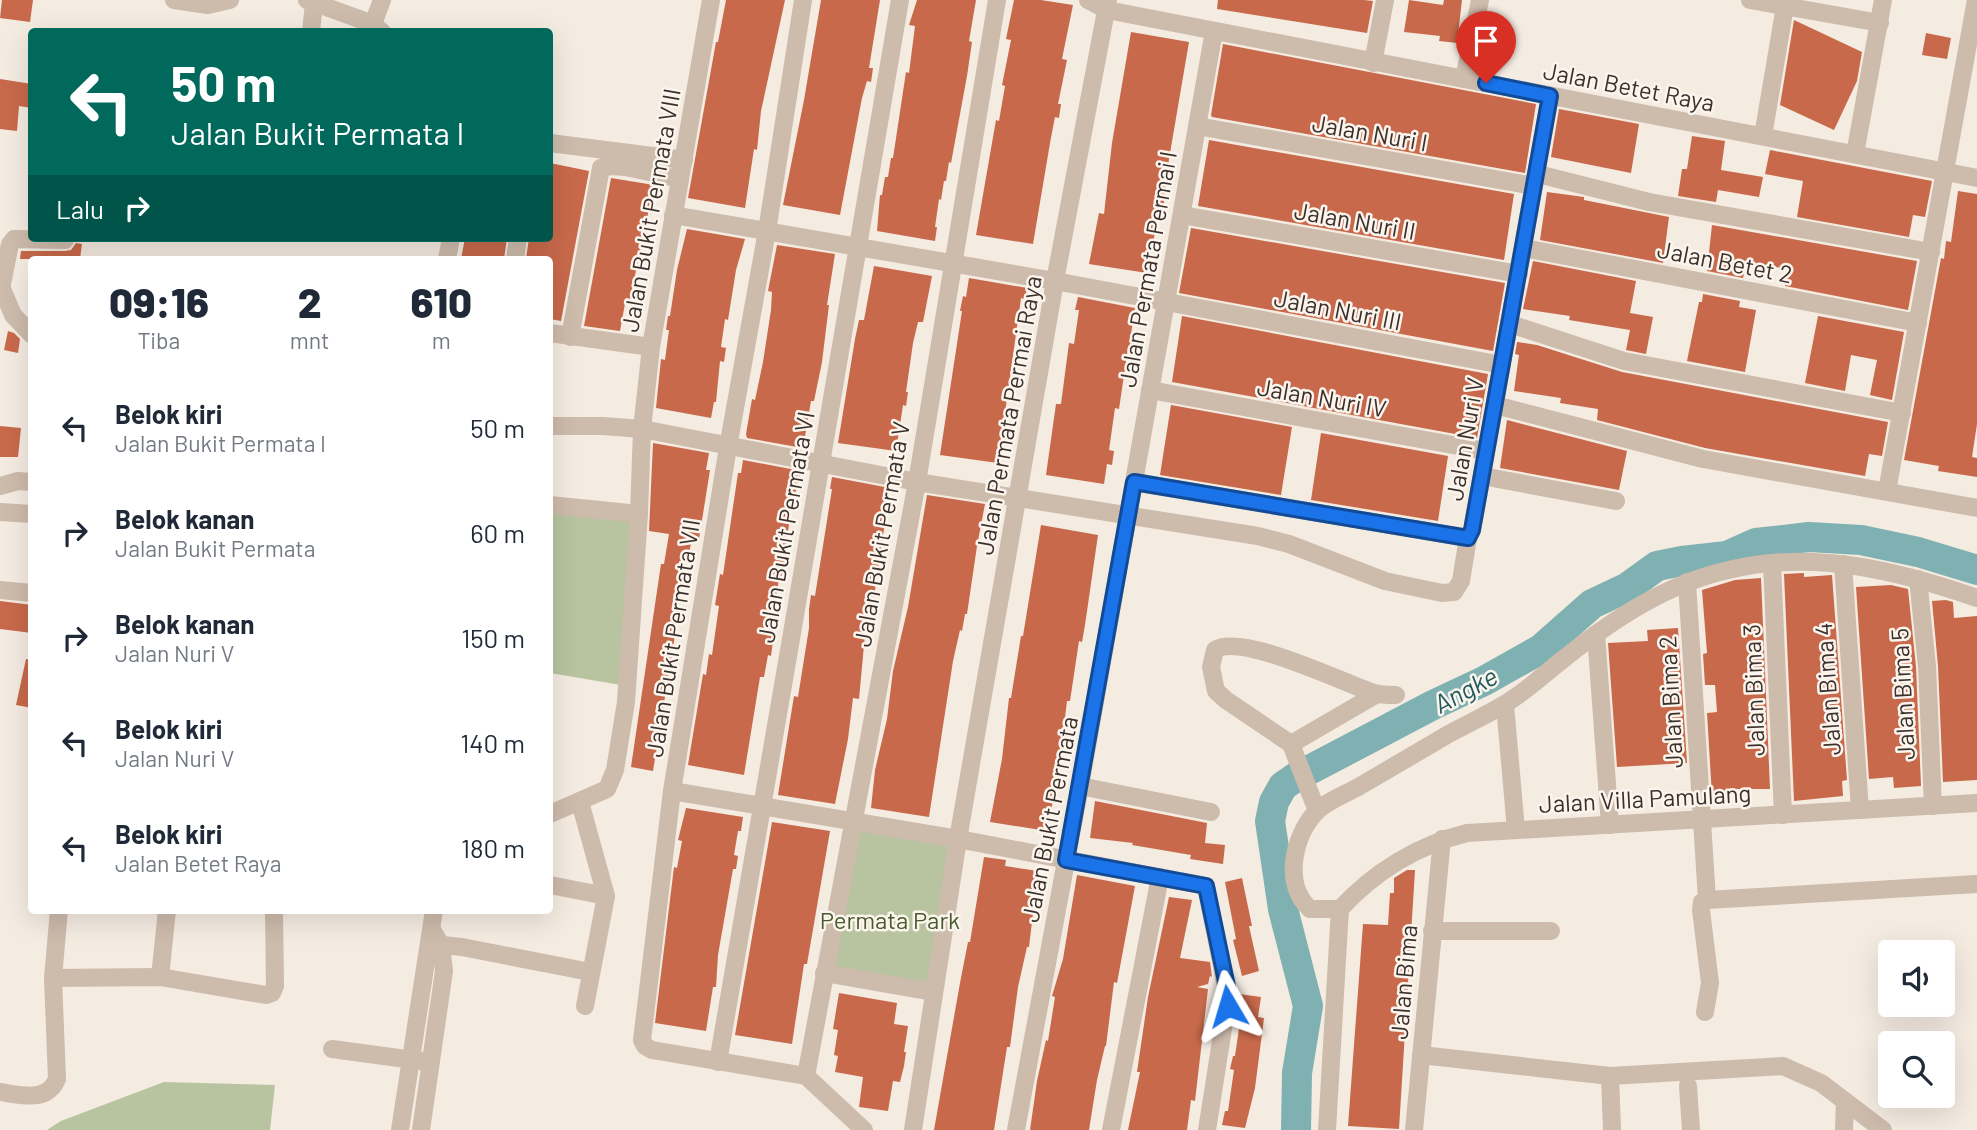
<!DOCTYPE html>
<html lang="id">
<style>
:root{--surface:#fff;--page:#f2f2f3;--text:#1f2937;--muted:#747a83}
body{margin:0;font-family:Barlow,sans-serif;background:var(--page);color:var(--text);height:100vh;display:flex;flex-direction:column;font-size:26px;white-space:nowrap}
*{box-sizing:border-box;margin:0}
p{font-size:23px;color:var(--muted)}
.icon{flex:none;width:38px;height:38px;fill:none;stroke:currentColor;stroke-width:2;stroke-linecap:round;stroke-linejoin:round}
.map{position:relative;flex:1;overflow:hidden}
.side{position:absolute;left:28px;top:256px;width:525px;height:658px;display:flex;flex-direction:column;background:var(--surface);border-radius:7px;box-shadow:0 7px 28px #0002}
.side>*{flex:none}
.top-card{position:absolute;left:28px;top:28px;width:525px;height:214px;border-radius:7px;box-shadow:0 7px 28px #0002;background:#00695c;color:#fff;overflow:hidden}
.buttons{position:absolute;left:1878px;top:940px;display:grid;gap:14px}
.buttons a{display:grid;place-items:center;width:77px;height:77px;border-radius:7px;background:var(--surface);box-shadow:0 7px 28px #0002;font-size:35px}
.pin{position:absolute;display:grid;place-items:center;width:60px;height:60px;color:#fff;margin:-72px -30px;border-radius:50% 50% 50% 0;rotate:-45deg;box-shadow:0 0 7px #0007}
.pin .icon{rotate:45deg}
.me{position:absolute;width:77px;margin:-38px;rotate:353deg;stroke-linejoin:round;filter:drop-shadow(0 0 5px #0008)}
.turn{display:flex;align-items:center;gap:24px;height:147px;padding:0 28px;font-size:32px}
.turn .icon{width:91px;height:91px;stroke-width:2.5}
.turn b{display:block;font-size:49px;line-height:60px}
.then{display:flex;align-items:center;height:66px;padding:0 28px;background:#0003;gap:14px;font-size:26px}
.eta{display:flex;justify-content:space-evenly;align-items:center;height:119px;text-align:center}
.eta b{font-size:42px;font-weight:800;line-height:49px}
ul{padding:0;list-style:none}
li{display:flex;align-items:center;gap:21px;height:105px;padding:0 28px}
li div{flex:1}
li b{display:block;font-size:26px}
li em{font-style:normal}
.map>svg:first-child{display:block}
.green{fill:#b8c4a0}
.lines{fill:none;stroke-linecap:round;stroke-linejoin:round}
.river{stroke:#7fb0b2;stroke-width:30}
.building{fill:#c8694b}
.minor{stroke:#cdbbac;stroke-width:18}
.route-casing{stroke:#114b97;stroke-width:18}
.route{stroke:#1a73e8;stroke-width:12}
.labels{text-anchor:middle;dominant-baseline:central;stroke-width:5;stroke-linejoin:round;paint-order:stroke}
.street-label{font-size:24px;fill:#3b302b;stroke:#fbf5ee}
.park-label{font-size:24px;fill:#4a5a2e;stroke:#fbf5ee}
.water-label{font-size:26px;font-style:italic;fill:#1f5a5e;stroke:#fbf5ee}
</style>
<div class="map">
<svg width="1977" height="1130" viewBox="0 0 1977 1130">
<rect width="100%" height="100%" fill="#f4ebe1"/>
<!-- green -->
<g class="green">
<path d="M550,505L639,510L627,686L550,673Z"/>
<path d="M852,822L958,839L933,992L824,973Z"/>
<path d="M164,1082L275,1085L270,1130H47L61,1121Z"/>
</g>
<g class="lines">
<!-- river -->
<path class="river" d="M1296,1130L1297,1073L1308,1006L1283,909L1270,821L1274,802L1283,786L1296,777L1433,705L1484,681L1541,649L1592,604L1628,587L1657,566L1682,561L1727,556L1756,543L1809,537L1861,540L1918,552L1977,570"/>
</g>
<!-- building -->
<g class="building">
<path d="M2,0H33L30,22L0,18Z"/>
<path d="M726,0H785L761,111L757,150L754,149L745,208L688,198L716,42H718Z"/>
<path d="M821,0H880L869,68H873L871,82L867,81L862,98L840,215L783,205L804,100Z"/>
<path d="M917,0H976L969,41L972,42L967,76L951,163L949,162L946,181H944L941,200L939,199L935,227H937L935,241L877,231L880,195H882L885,177H888L891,158H893L906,72L909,73L915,26L909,25Z"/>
<path d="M1014,0H1041L1073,5L1062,59L1067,60L1058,104H1061L1059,118L1055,117L1050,143L1033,244L976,235L996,120L999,121L1005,86L1002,85L1011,40L1006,39Z"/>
<path d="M1218,0H1364L1373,1L1367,33L1217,9Z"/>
<path d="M1409,0L1443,5L1444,0H1462L1457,43L1439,41L1440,36L1404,32Z"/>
<path d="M1794,20L1862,52L1857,81L1834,130L1780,105Z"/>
<path d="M1131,32L1189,42L1169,159L1162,218H1158L1147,273L1089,264L1099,213L1104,214L1112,143Z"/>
<path d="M1926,33L1951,38L1947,59L1922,55Z"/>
<path d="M1223,44L1536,104L1525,173L1212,117L1211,115Z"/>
<path d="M0,79L32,84V108L19,106L17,131L0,129Z"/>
<path d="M1559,109L1639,124L1631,173L1551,157Z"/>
<path d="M1692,136L1725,141L1721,170L1763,177L1759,197L1718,190L1716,202L1678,196L1682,169H1687Z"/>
<path d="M1209,140L1514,194L1504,260L1198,206Z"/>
<path d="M1770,150L1932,181L1925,217L1913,215L1909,237L1797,217L1803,181L1765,174Z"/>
<path d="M550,163L589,171L561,321L550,319V259H526L529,238H550Z"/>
<path d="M611,178L654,185L630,299L626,298L620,331L584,326Z"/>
<path d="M1958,191L1977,194V424L1972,457L1977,458V477L1938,471L1939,466L1904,460L1941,258L1944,259L1946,241L1951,242Z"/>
<path d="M1547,192L1584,197V200L1669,217L1663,263L1540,240Z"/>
<path d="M1712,225L1917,261L1908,310L1785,286L1788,269L1747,262L1743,278L1707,271Z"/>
<path d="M1191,228L1505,283L1493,351L1179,293Z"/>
<path d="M687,229L745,239L736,270L728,320L725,319L721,347L726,348L724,362L720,361L716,402H714L711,418L656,408L661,359L665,360L669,330H666L668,316H670L677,270Z"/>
<path d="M465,238H507L504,259H461Z"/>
<path d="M76,243L82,244L80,259H20L21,251H65L71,250Z"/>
<path d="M777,245L835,254L827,305H829L822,362L814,401H811L803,448L747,438L746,434L752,399L755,400L763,362L771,310L772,292L768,291Z"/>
<path d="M1533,261L1636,281L1630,313L1653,317L1646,354L1626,350L1630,330L1569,320L1570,316L1523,309Z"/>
<path d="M874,266L932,276L923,322H918L913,343L906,392H908L906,406L903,405L896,451L838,443L855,339L859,320H864Z"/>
<path d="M969,278L1027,288L1025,299L1021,298L998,463L940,455L962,311H960L963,296L966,297Z"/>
<path d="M1703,294L1740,301L1739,307L1756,310L1745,372L1687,361L1699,302H1702Z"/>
<path d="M1078,297L1135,308L1131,334L1134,335L1132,348H1128L1119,409L1115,408L1109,450L1114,451L1112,465L1107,464L1104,484L1046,475L1056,404H1061L1069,343L1074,344L1079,310H1075Z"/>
<path d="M1182,316L1488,374L1477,438L1172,382Z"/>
<path d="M1818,316L1904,332L1892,400L1870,395L1877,360L1851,355L1845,391L1805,383Z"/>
<path d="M8,331L14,333L20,339L18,353L4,350Z"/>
<path d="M1517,342L1537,345L1622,372L1888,422L1882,456L1869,454L1865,476L1705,448L1597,420L1598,409L1560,403L1561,398L1514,391L1519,355L1515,354Z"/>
<path d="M1171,405L1292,427L1281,495L1160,475Z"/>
<path d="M1507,420L1627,451L1619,490L1500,468Z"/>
<path d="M0,426L21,428L18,457H0Z"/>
<path d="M1321,433L1448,456L1438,521L1311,500Z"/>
<path d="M653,443L709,453L706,470H710L699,539L692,538L688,559L685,558L675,635L653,771L631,767L661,564H664L669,534L649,531Z"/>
<path d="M743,460L801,471L791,511L781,579H779L772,625H775L771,656L768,655L764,677H760L744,775L688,765L703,674L706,675L709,654L712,655L719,606L715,605L720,574L723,575L738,473H741Z"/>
<path d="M832,477L890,488L874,597L870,596L866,624L859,699L853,698L848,739L835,804L778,795L794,696L798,697L809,628V609L811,595L815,596L832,489H830Z"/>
<path d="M927,495L985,504L977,546L967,614H965L962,631L960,630L953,661L929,817L871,808L875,770L887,719L893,671L908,607Z"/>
<path d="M1041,525L1098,535L1085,625L1082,642L1079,641L1070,701H1067L1058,775L1047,831L990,822L1002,759L1009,698H1011L1021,636H1023Z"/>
<path d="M1804,573V577L1832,575L1847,780L1842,781L1843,796L1794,801L1784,574Z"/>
<path d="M1761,578L1770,789H1731V795L1712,796L1707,713L1717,712L1715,685H1705L1703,654L1707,653L1702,590L1735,580Z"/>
<path d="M1891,585L1908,589L1916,667L1921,786L1894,788L1893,777L1869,779L1856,587Z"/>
<path d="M1946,600L1953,602L1954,618L1977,616V780L1943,782L1938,666L1932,601Z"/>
<path d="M0,601L32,605V633L0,629Z"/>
<path d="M1678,628L1687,763L1617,767L1608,643L1648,641L1647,630Z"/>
<path d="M26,659L32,660V708L16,705Z"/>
<path d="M1095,801L1207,823L1205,843L1225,845L1223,864L1190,859L1191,855L1132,845L1133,843L1090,838Z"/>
<path d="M686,808L743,817L741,831H738L734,855L738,856L736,869H733L718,955L716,987H713L706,1031L655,1023L674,867L677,868L682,841L678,840Z"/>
<path d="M772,822L830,831L807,964H804L792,1044L735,1035Z"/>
<path d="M984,857L1006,860L1005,866L1038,871L1029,947H1027L1018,987L1010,1047H1007L994,1130H934L960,983L968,942H970Z"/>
<path d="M1407,870H1415L1399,1129L1348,1126L1363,924L1388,925L1390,893H1394V878Z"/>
<path d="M1077,875L1135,886L1117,983L1114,982L1106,1046H1105L1097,1080L1089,1130H1030L1037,1081L1046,1040L1048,1041L1055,997L1052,996L1063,959Z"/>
<path d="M1242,878L1252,926H1249L1259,971L1242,976L1233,940L1236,939L1225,882Z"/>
<path d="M1169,897L1192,900L1180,958L1210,962L1212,977L1210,976L1208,984L1197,987L1208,989L1195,1101L1191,1100L1187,1130H1128L1140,1072H1137L1148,997Z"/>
<path d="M839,993L897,1003L894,1024L908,1026L904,1052H906L904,1066L900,1082L893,1081L888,1111L859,1107L863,1077L835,1072L838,1056L834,1055L838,1030L833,1029Z"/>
<path d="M1239,994L1261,997L1258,1017L1264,1018L1255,1088L1245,1128L1222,1125L1225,1111H1228L1234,1070L1230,1069L1233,1056H1235L1242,1008L1238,1007Z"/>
</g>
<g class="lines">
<!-- minor -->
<g class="minor">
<path d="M174,0L208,5L230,0"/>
<path d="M307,0L373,24L382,32"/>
<path d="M803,0L767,231L728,447L672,791L642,1040L645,1046L652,1050L806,1076L864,1130"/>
<path d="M1088,0L1107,10L1977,178"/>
<path d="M1750,0L1880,23"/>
<path d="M373,24L382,0"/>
<path d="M311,32L314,3"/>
<path d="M1373,63L1385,0"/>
<path d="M1464,79L1480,0"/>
<path d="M1197,126L1534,186"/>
<path d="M1763,136L1785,6"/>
<path d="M550,143L684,160"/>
<path d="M1855,154L1883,0"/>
<path d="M1538,174L1649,202L1931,252"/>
<path d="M673,215L1055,281L1502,365"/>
<path d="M1182,215L1519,274"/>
<path d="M1524,248L1918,323"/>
<path d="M447,259L451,238"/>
<path d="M515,259L518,238"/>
<path d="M0,284L13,315L32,335"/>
<path d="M2,284L10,244L14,239L65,240"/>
<path d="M1510,324L1624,361L1902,413"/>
<path d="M550,333L651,347"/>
<path d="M570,337L601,168C619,161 660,176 680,179"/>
<path d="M1150,390L1486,451"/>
<path d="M1495,405L1703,459L1977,508"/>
<path d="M550,426H603L642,429L917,482L1258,536L1289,544L1385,581L1442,593L1454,592L1461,581L1468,538"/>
<path d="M1482,476L1616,501"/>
<path d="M1134,482L1468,538L1472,530L1550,96"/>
<path d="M0,486L18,481L32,482"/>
<path d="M1887,491L1976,0"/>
<path d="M550,505L639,514"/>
<path d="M0,512L32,514"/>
<path d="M1772,563L1783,815"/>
<path d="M1843,564L1860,810"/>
<path d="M1918,579L1927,666L1933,806"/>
<path d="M1687,582L1707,900L1977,884"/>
<path d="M0,590L32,593"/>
<path d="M1596,634L1610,825"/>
<path d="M1505,705L1516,830"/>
<path d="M1291,744L1377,694"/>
<path d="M1080,786L1211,812"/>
<path d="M672,791L958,839L1206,886L1228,997L1207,1130"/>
<path d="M580,802L606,896L585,1006"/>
<path d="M1317,811L1291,744L1226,700L1216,691L1211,667L1215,650C1240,632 1344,683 1374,693C1381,695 1389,695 1396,695"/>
<path d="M550,814L607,789L615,770L626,702L639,514L642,429L651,347L711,0"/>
<path d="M550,885L606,896"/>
<path d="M1340,909H1310C1283,885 1293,838 1315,813C1325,802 1346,794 1360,786C1389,769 1418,752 1447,735C1465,725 1485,716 1503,705C1526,692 1545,673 1566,657C1616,617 1670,582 1733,569C1816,550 1899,571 1977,598"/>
<path d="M1340,909C1374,872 1418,845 1467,833L1977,803"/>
<path d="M1432,931H1551"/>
<path d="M432,944L462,947L590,972"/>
<path d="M824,973L933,992"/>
<path d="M160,977L167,910"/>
<path d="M53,978L160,977L266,995L272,993L275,986L274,910"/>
<path d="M1705,1012L1710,983L1701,910L1702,902L1707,900"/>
<path d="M332,1049L421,1061"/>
<path d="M1421,1055L1610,1076L1783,1066L1821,1083L1883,1130"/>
<path d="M718,1062C778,708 842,354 900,0"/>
<path d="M806,1076L917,482L997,0"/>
<path d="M1610,1076L1612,1130"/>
<path d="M1688,1086L1691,1130"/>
<path d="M0,1092C21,1095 47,1103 57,1079L53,978L59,910"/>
<path d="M400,1130L434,910"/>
<path d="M421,1130L444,971L441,945L432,930"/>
<path d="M913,1130L958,839L1055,281L1108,0"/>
<path d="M1016,1130L1080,786L1214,31"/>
<path d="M1111,1130L1160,877"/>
<path d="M1327,1130L1340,909"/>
<path d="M1414,1130L1442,839"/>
<path d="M1844,1130L1845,1101"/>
</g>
</g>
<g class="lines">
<defs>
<path id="route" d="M1228,1006V991L1206,886L1066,860L1134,482L1468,538L1472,530L1550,96L1486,83"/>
</defs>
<!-- route casing -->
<use href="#route" class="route-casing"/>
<!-- route -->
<use href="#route" class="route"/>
</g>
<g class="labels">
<!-- street labels -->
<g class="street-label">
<text transform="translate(1629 86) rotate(11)">Jalan Betet Raya</text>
<text transform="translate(1370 132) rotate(10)">Jalan Nuri I</text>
<text transform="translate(650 210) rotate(-80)">Jalan Bukit Permata VIII</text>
<text transform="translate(1355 220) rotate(10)">Jalan Nuri II</text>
<text transform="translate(1725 261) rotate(11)">Jalan Betet 2</text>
<text transform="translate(1147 269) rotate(-80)">Jalan Permata Permai I</text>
<text transform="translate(1338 309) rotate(11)">Jalan Nuri III</text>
<text transform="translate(1322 397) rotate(10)">Jalan Nuri IV</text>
<text transform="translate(1008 415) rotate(-80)">Jalan Permata Permai Raya</text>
<text transform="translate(1464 439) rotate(-80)">Jalan Nuri V</text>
<text transform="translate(785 527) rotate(-80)">Jalan Bukit Permata VI</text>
<text transform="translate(881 534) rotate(-80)">Jalan Bukit Permata V</text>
<text transform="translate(672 638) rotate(-81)">Jalan Bukit Permata VII</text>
<text transform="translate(1827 689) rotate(-94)">Jalan Bima 4</text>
<text transform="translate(1753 690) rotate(-92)">Jalan Bima 3</text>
<text transform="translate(1902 694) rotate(-93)">Jalan Bima 5</text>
<text transform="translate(1670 702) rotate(-93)">Jalan Bima 2</text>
<text transform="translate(1645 798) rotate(-3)">Jalan Villa Pamulang</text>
<text transform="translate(1049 819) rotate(-79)">Jalan Bukit Permata</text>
<text transform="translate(1403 982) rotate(-85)">Jalan Bima</text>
</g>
<!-- park labels -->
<g class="park-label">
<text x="890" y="919">Permata Park</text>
</g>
<!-- water labels -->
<g class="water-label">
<text transform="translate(1465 689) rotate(-28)">Angke</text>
</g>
</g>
</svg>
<div class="buttons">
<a><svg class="icon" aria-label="sound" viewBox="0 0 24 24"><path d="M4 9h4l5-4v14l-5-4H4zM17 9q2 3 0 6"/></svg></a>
<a><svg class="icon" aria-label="search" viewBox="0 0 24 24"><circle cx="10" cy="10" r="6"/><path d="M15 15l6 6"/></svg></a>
</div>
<div class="pin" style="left:1486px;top:83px;background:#d93025"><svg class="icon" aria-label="arrive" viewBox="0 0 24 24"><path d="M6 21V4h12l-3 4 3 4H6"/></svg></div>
<svg class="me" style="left:1228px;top:1006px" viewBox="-20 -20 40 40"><path d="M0-17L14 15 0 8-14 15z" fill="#1a73e8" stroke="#fff" stroke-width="4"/></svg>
<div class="top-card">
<div class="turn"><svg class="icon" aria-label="left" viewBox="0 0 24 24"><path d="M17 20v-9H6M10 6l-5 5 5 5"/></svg><div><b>50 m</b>Jalan Bukit Permata I</div></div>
<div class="then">Lalu<svg class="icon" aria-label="right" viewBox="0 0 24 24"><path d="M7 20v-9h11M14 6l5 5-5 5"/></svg></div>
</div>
<section class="side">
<div class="eta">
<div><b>09:16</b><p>Tiba</p></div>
<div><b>2</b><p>mnt</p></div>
<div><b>610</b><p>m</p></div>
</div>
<ul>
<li><svg class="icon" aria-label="left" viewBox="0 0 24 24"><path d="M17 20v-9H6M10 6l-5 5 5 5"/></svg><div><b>Belok kiri</b><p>Jalan Bukit Permata I</p></div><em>50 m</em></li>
<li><svg class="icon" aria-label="right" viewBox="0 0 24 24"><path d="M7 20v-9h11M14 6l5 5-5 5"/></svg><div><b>Belok kanan</b><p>Jalan Bukit Permata</p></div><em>60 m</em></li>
<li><svg class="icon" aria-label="right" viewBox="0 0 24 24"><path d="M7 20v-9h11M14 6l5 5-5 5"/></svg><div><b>Belok kanan</b><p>Jalan Nuri V</p></div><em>150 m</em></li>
<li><svg class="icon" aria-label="left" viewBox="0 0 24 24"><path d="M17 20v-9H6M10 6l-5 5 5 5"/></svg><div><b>Belok kiri</b><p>Jalan Nuri V</p></div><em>140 m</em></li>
<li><svg class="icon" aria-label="left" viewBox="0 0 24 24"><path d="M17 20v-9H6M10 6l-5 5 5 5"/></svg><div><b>Belok kiri</b><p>Jalan Betet Raya</p></div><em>180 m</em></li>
</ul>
</section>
</div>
